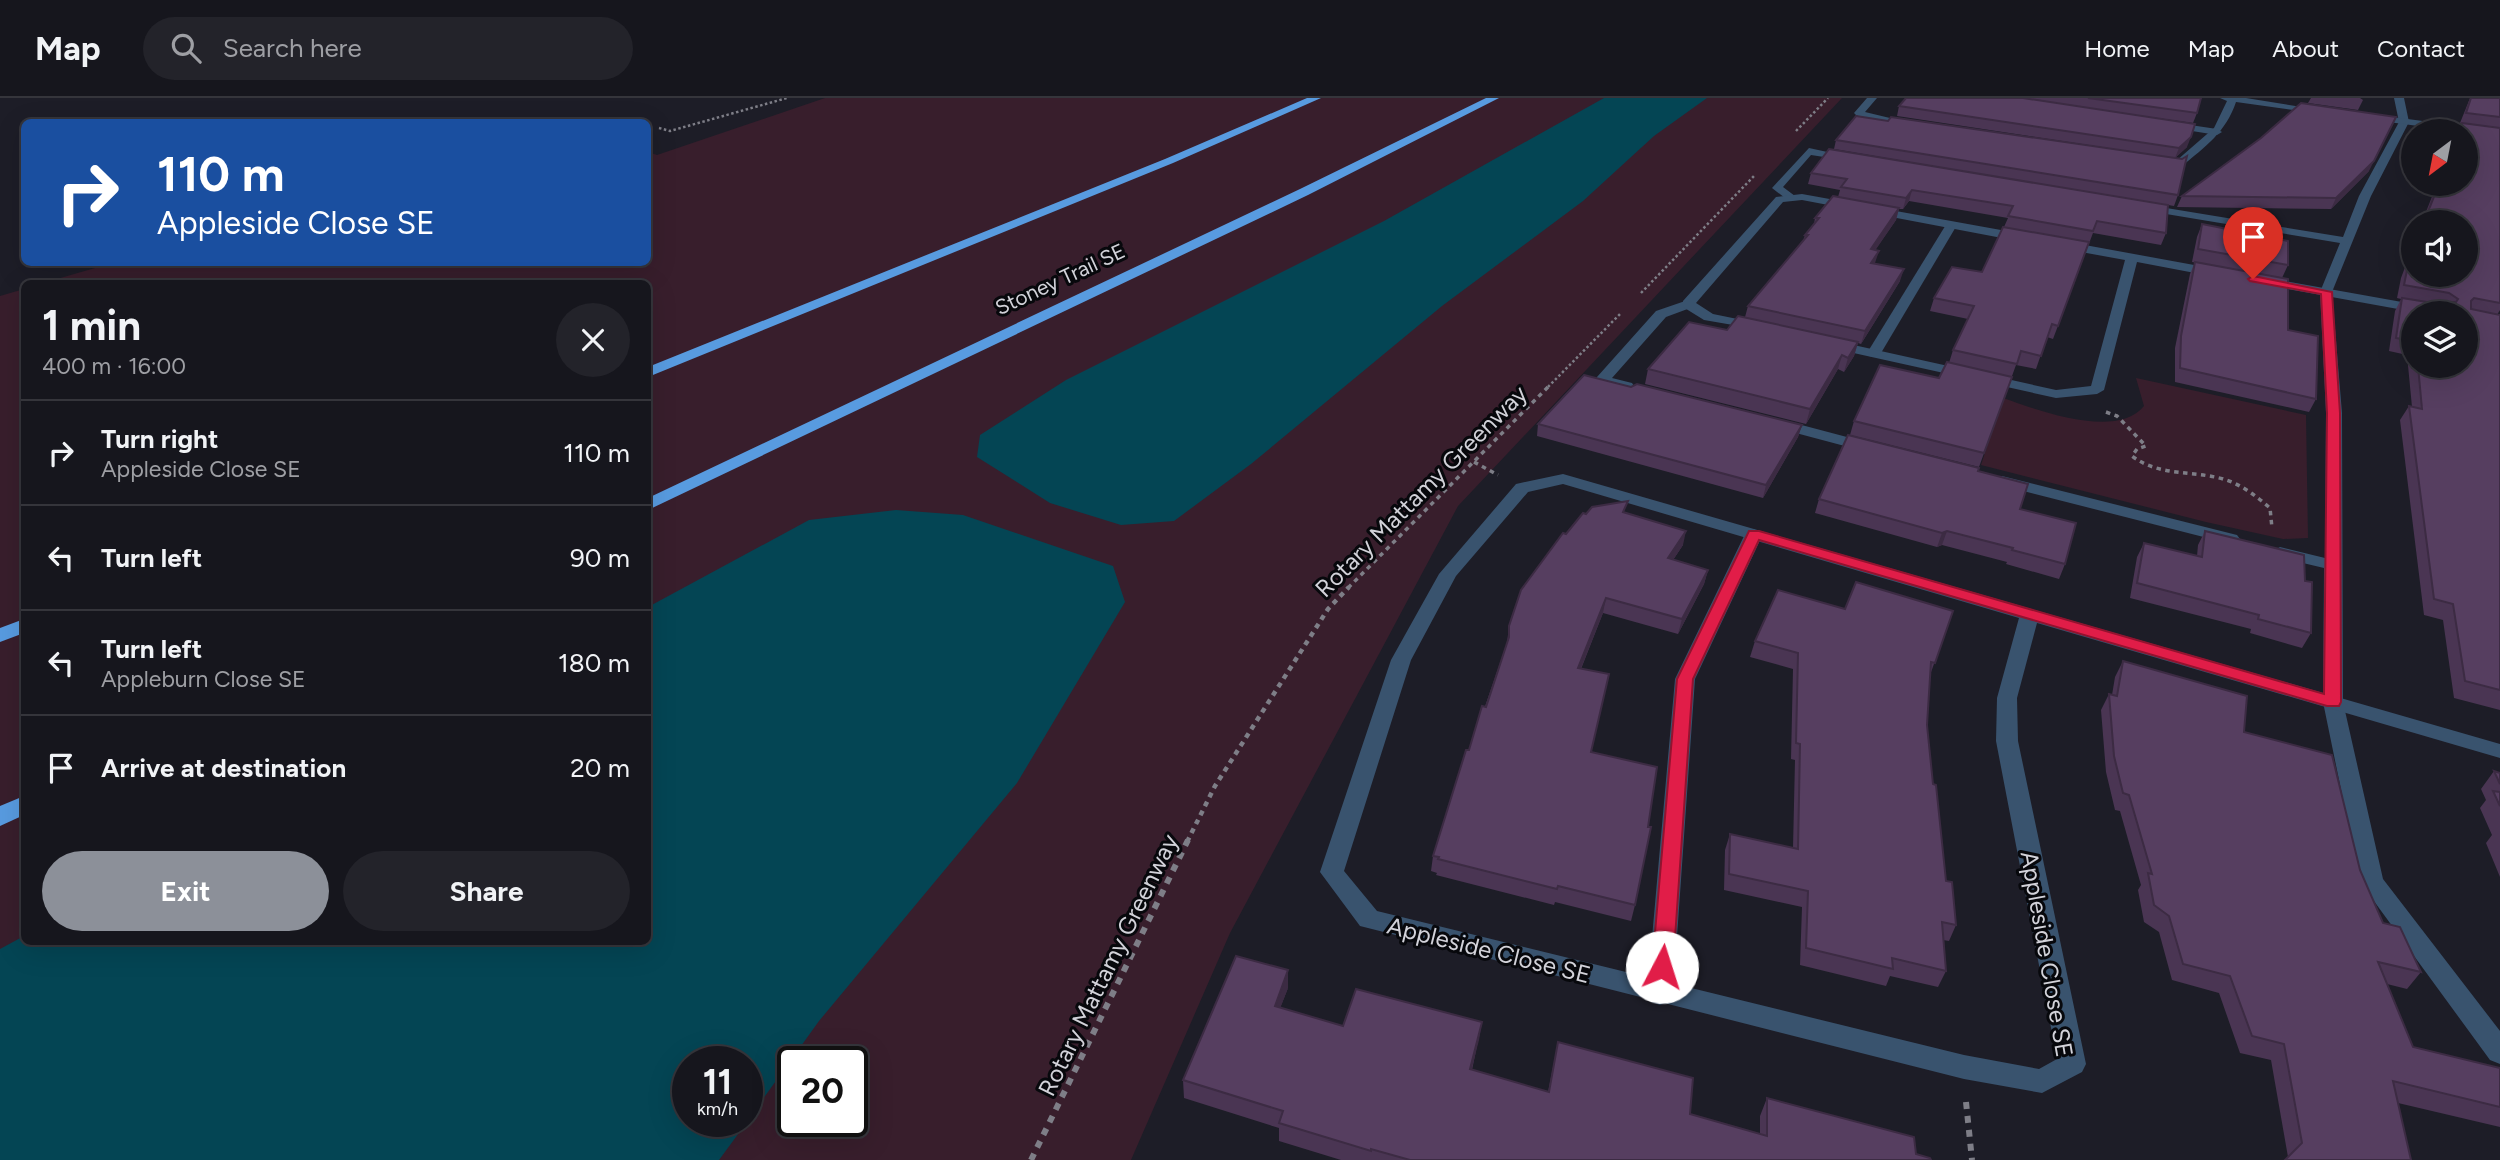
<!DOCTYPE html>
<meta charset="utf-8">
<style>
:root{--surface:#16161d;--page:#23232a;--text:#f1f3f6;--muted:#9e9fa4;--line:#35353b;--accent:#8c9099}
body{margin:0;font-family:Figtree,sans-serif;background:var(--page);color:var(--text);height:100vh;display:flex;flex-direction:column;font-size:26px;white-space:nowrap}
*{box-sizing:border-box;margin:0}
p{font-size:23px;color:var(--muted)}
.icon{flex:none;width:38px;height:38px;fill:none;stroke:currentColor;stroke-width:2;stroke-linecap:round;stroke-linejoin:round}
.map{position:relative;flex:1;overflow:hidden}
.sheet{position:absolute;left:21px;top:182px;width:630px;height:665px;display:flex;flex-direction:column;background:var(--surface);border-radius:10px;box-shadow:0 7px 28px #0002,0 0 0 2px var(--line)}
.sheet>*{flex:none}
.banner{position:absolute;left:21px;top:21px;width:630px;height:147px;border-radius:10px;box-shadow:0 7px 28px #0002,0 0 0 2px var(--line);background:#1a4fa0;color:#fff;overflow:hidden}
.needle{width:46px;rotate:212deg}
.buttons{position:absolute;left:2401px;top:21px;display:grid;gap:14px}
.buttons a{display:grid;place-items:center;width:77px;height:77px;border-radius:50%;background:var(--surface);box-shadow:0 7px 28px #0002,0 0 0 2px var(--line);font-size:35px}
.speed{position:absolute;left:672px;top:948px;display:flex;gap:14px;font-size:35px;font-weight:700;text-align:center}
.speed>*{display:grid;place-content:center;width:91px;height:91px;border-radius:50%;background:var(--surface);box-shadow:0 7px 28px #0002,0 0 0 2px var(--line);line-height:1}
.speed small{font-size:18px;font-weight:400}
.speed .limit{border:4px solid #111;border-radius:10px;background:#fff;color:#111}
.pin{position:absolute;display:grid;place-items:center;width:60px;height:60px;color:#fff;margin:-72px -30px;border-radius:50% 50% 50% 0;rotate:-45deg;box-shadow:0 0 7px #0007}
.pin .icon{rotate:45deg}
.me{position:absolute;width:77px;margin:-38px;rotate:5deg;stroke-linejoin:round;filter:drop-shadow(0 0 5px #0008)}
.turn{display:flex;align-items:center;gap:24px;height:147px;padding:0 21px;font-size:32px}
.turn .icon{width:91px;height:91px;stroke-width:2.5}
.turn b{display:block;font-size:49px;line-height:60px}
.round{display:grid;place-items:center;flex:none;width:74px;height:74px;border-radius:37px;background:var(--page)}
.overview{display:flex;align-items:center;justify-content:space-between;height:119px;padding:0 21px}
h1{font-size:42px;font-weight:700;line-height:52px}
.action{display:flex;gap:14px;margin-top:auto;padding:14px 21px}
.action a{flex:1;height:80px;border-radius:42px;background:var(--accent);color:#fff;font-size:28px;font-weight:700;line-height:80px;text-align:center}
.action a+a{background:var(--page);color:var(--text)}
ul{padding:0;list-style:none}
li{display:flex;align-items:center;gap:21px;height:105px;padding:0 21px;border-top:2px solid var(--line)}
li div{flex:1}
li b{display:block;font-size:26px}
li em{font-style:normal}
header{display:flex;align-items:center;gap:42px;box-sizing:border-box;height:98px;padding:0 35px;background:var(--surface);border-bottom:2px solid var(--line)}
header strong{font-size:33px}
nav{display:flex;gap:38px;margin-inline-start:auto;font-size:24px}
.search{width:490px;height:63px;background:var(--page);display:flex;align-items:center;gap:18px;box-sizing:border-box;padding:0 24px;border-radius:38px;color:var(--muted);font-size:26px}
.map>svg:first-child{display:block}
.green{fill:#381e2c;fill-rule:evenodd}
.water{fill:#044554}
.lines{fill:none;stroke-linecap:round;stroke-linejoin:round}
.path-far3{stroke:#7e7e87;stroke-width:2.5;stroke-dasharray:2.5 2.5;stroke-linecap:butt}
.path-far2{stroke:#7e7e87;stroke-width:3.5;stroke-dasharray:4.5 4.5;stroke-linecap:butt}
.path-far1{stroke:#7e7e87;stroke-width:4.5;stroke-dasharray:5 5;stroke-linecap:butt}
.path{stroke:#7e7e87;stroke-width:6;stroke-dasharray:7 7;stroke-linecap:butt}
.service{fill:#39536e;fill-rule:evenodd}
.minor{fill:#39536e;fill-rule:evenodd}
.motorway{fill:#589be0;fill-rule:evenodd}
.wall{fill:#4a3553;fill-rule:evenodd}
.shaded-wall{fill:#3c2b43}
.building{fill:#563e60;stroke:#3c2b43;stroke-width:2}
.route{fill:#e11d48;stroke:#92132f;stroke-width:2}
.labels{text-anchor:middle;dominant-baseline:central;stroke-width:6;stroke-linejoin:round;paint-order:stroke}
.far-street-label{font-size:21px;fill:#d2d2d9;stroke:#07080c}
.street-label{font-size:24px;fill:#d2d2d9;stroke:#07080c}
</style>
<header>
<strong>Map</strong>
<div class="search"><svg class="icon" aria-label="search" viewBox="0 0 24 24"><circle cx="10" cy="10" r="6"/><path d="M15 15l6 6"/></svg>Search here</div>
<nav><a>Home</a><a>Map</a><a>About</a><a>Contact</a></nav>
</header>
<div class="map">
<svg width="2500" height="1062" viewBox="0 0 2500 1062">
<rect width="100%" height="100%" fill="#1d1d27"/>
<!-- green -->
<g class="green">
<path d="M825,0H1842L1458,408L1230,835L1131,1062H0V198L24,191V844H648V186L43,185L116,164H648V54L657,57ZM688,964H747V1024H688ZM793,964H852V1024H793Z"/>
<path d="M2136,280L2306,317L2308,440L2283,441L2206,424L1981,367L2003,300C2037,312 2117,342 2144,308Z"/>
</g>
<!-- water -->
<g class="water">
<path d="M1604,0H1707L1654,38L1583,103L1442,208L1251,366L1174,423L1121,427L1050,405L977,359L980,337L1066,282L1384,123Z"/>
<path d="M896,412L963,417L1113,468L1125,504L1017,685L819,923L747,1023V964H688V1024H747L719,1062H0V851L24,838V844H648V509L809,422Z"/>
</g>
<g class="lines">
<!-- path-far3 -->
<g class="path-far3">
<path d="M659,30L670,33L787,0"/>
<path d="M1796,33L1828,0"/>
<path d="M1641,195L1754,78"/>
<path d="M1548,289L1620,216"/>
</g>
<!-- path-far2 -->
<g class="path-far2">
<path d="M2106,314L2117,318L2146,348L2137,351L2132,358C2160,379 2191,372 2223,381C2241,386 2256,398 2270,410L2272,430"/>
<path d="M1474,364L1498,377"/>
<path d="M1348,490L1550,287"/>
</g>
<!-- path-far1 -->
<path class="path-far1" d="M1187,744L1215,688L1328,511L1349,489"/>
<!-- path -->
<g class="path">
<path d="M1966,1004L1972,1062"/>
<path d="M1031,1062L1188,742"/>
</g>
<!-- service -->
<g class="service">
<path d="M2394,0H2404L2409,24L2371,98L2332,194L2342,315L2343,604L2383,781L2500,933V966L2490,962L2360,784L2323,604L2324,470L2274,458L2271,454L2280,449L2325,460L2326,315L2320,194L2340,145L2142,112L2136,109L2142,106L2343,139L2359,98L2399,24Z"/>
<path d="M2170,24L2217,31L2222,34L2217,37L2167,29L2165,27Z"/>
<path d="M1809,50L1855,60L1850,63L1811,57L1783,89L1795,98L1785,100L1772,90Z"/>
<path d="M1947,125L1957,127L1881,255L1874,259L1869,258L1867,255Z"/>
<path d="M1688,202L1693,203V209L1666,219L1612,280L1632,285L1634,288L1632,291L1627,292L1597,285L1595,282L1597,279L1656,213Z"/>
<path d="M1775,320L1877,347L1879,350L1871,355L1770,328L1767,325L1770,322Z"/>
<path d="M2002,378L2237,437L2240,441L2231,446L1996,386L1994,383Z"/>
<path d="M1754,431L1763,436L1695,581L1673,896L1669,904L1660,907L1651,904L1647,896L1675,581L1745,436Z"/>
</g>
<!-- minor -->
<g class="minor">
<path d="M1867,0H1877L1865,14L1919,27L1914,30L1871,23L1856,17L1854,15Z"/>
<path d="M2220,0H2246L2327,13L2322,16L2236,4C2226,34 2205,49 2182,68L2161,67V63H2176L2214,30L2227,3Z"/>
<path d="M2369,16L2500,33V39L2366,21V17Z"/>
<path d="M1802,96L2023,136L2029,140L2023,144L1802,102L1783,104L1696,205L1713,216L1762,226V232L1704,222L1683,209V203L1776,99Z"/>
<path d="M2063,143L2216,171L2222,175L2216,179L2137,164L2104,292L2097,296L2056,300L1831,250L1824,246L1831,242L2056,292L2091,288L2125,162L2059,150L2057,147Z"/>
<path d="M2263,179L2441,211L2448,215H2420L2259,186L2257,183Z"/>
<path d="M1563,376L2500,646V660L2037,525L2017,600L2018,643L2086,966L2082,974L2042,995L1964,981L1360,828L1320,774L1391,562L1439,476L1516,386ZM1563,386L2019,520L1997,600L1996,643L2057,961L2039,971L1964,957L1377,813L1344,773L1411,562L1456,478L1528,394Z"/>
</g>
<!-- motorway -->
<g class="motorway">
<path d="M1307,0H1321L1173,65L648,279V269L1165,61Z"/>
<path d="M1486,0H1499L1308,97L648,412V400L1300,91Z"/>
<path d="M24,521V535L0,544V530Z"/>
<path d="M24,698V717L0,728V708Z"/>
</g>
</g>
<!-- wall -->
<g class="wall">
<path d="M1906,0H2201L2197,15L2193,25L2108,13L2187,49L2175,60L1897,18L1899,8Z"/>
<path d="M2311,0H2360L2363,2L2358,12L2308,5Z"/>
<path d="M2470,0H2500V212L2497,217H2500V612L2454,600L2443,522L2424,517L2400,322L2409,308L2412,309L2407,257L2389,253L2395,213L2401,201L2397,200L2401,180L2413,148V177L2466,124H2422L2437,86H2466V33H2458L2462,25H2460ZM2413,215L2466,268H2413Z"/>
<path d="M1836,42L2178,97L2174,108L2168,107L2166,135L2161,147L2093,135L2053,241L2047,239L2036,271L2016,267L1979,369L1850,337L1854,323L1939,280L1949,265L1953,252L1968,221L1930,213L1934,200L1982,174L2004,129L2008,120L1909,103L1903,111H1899L1896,122L1875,152V165L1900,183L1861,246L1858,245L1854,258L1844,274L1838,271L1806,326L1645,286L1648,271L1727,232L1745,219L1748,208L1803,143L1805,137L1814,126L1815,120L1838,99L1840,92L1808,86L1811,75L2074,92L1834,51Z"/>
<path d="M2369,73L2331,111L2177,109L2182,98Z"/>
<path d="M2202,126L2288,167L2282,180L2192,164L2197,139Z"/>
<path d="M2195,164L2316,301L2309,314L2175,284V250L2190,176Z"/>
<path d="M1631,289L1802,327L1798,339L1763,400L1537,338L1538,326Z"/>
<path d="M1978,373L2020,411L2065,466L2059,481L2006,466L2007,464L1942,447L1937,449L1815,415L1819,401Z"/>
<path d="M1626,415L1683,447L1673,462L1708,472L1704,486L1678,536L1603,515L1581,571L1592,654L1635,807L1631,823L1555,804L1554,807L1436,777L1437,775L1431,773L1433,758L1507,545L1509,528L1566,436L1586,416Z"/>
<path d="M2205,433L2305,483L2311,535L2302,550L2250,535L2251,531L2130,500L2137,459L2144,445L2197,458L2198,447Z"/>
<path d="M1845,511L1953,513L1930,577L1927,627L1933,686L1946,783L1956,827L1949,843L1943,842L1946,873L1938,889L1890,878L1886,888L1800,867L1802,809L1724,792L1725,752L1730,736L1793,750L1795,662L1791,661L1793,571L1750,559L1755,543Z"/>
<path d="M2123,563L2244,634L2360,772L2383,825L2421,874L2407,891L2387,886L2413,949L2500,970V1029L2398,1005L2288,1059L2271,962L2240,955L2219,895L2172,882L2159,834L2144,824L2138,792L2141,787L2120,713L2115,712L2106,674L2101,612L2109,596L2112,597L2115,579Z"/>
<path d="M2494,673L2500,675V779L2486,745L2492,737L2480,710L2486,702L2481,691Z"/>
<path d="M1288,890L1280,910L1343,928L1482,924L1472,972L1548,994L1558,944L1690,1016L1760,1036V1018L1767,1000L1931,1062H1341L1279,1043V1030L1184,1000L1183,982Z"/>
</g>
<!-- shaded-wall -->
<g class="shaded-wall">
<path d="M2191,39L2187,49L2175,60L2179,50Z"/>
<path d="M2374,63L2369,73L2331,111L2336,100Z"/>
<path d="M1912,92L1909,103L1903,111L1906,100Z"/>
<path d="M1899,110L1896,122L1868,163L1871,151Z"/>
<path d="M1879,153L1875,165L1867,177L1871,165Z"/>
<path d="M1904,171L1900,183L1861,246L1865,233Z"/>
<path d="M1858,244L1854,258L1844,274L1848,260Z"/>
<path d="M1842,257L1838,271L1806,326L1810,311Z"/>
<path d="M1802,327L1798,339L1763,400L1766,387Z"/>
<path d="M1686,433L1683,447L1665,474L1668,460Z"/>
<path d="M1947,433L1942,447L1937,449L1942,435Z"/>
<path d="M1708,472L1704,486L1678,536L1682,521Z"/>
<path d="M1606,500L1603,515L1575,585L1578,570Z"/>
<path d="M1288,872V890L1274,926L1275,908Z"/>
<path d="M1482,924L1479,942L1467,989L1470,971Z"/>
</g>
<!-- building -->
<g class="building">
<path d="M1906,0H2023L2195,26L2191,39L2179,50L1899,8Z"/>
<path d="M2088,0H2201L2197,15Z"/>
<path d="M2471,0H2500V19L2466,15Z"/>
<path d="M2301,5L2396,19L2374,63L2336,100L2182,98L2261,40Z"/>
<path d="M1856,18L1888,23L1891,19L2182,61L2187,58L2178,97L1836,42Z"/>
<path d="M2462,25L2500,30V205L2474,200L2471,203V211L2500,217V592L2465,583L2453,506L2434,501L2409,308L2422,311L2418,268H2466V215H2413V243L2396,240L2402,200L2427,204H2456L2458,201L2449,195L2404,187L2408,167L2413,153V177H2466V124H2424L2439,86H2466V33H2459Z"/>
<path d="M1829,51L2168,107L2166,135L2097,123L2093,133L2008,118L2013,108L1912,92L1906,100L1841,89L1847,81L1811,75Z"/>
<path d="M1833,98L1899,110L1871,151L1879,153L1871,165L1904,171L1865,233L1748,208L1808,137H1805L1819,120H1815Z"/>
<path d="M2202,126L2288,143V167L2198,151Z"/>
<path d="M2003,129L2089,144L2058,228L2052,226L2041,258L2021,253L2017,266L1953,252L1974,208L1934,200L1952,169L1982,174Z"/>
<path d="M2195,164L2288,181V232L2318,238L2316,301L2180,270L2181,238Z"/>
<path d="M1738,218L1858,244L1848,260L1842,257L1810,311L1648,271L1689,224L1727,232Z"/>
<path d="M1947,264L2012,279L1984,355L1854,323L1880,267L1939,280Z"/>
<path d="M1584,277L1631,289L1637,286L1802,327L1766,387L1538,326Z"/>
<path d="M1848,337L1979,370L1978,373L2028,386L2020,411L2076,425L2065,466L2012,452L2013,450L1947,433L1942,435L1819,401Z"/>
<path d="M1628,403L1623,414L1686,433L1668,460L1708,472L1682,521L1606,500L1578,570L1609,576L1591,654L1657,669L1648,729H1651L1635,807L1558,788L1557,791L1438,761L1439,759L1433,758L1466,652H1469L1482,608L1486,609L1509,539V528L1521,492L1563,435L1566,436L1583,415L1586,416L1592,409Z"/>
<path d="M2205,433L2304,457L2305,483L2312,484L2311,535L2258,521L2259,517L2137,485L2144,445L2202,459Z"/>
<path d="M1856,484L1953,513L1935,565L1931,564L1927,627L1933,686L1936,687L1946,783L1952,784L1956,827L1942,824L1946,873L1892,860L1893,871L1806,850L1808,793L1729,776L1730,736L1798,751L1800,646L1796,645L1798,555L1755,543L1778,492L1845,511Z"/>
<path d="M2123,563L2247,598L2244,634L2332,657L2360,772L2383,825L2400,829L2421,874L2378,864L2413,949L2500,970V1009L2393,983L2411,1062H2285L2302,1045L2284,946L2252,938L2230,878L2183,866L2169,818L2154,807L2148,775L2152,776L2129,697L2123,695L2114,658L2109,596L2117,598Z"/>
<path d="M2494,673L2500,675V686Z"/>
<path d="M2493,693L2500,694V708Z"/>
<path d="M1236,858L1288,872L1275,908L1343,928L1356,891L1482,924L1470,971L1549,994L1558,944L1693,980L1690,1016L1767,1038V1000L1914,1039L1916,1056L1930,1060L1931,1062H1410L1371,1051V1053L1279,1025L1283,1013L1183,982Z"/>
</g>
<!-- route -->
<path class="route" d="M2253,178L2332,194L2340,315L2341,604L2339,608H2327L1759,442L1693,581L1673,869L1670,875L1662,878L1655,875L1652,869L1677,581L1749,433H1759L2324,596L2327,315L2321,196L2250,183L2248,181Z"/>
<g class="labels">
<!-- far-street labels -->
<g class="far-street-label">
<text transform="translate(1060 181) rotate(-25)">Stoney Trail SE</text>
</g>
<!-- street labels -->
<g class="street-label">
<text transform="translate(1421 393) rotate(-45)">Rotary Mattamy Greenway</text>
<text transform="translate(1489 852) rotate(14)">Appleside Close SE</text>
<text transform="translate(2047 856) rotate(80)">Appleside Close SE</text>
<text transform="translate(1108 867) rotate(-64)">Rotary Mattamy Greenway</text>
</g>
</g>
</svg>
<div class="buttons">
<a><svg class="needle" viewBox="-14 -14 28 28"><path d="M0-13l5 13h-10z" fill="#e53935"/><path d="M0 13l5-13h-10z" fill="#9e9fa4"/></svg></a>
<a><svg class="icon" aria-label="sound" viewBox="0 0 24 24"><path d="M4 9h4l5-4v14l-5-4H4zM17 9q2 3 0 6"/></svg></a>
<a><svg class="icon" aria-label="layers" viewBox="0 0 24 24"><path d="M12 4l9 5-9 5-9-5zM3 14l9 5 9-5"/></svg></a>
</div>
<div class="speed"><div>11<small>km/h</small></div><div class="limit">20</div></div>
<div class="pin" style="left:2253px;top:181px;background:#d93025"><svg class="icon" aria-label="arrive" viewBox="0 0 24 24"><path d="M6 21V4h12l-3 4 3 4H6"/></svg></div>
<svg class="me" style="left:1662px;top:869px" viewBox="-20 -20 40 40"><circle r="19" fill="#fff"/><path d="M0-13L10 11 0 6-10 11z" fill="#e11d48"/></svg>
<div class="banner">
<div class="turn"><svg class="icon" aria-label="right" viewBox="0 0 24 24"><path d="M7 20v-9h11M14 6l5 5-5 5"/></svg><div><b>110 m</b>Appleside Close SE</div></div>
</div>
<section class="sheet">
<div class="overview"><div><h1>1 min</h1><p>400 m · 16:00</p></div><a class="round"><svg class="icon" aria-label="close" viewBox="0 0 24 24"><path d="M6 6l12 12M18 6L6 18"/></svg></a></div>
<ul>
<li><svg class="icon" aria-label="right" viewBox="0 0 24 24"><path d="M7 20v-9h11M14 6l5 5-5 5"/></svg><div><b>Turn right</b><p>Appleside Close SE</p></div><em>110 m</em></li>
<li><svg class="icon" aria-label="left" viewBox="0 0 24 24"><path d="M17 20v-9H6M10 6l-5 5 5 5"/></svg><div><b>Turn left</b></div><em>90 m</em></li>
<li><svg class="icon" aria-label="left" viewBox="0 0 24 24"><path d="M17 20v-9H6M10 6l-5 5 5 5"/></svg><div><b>Turn left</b><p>Appleburn Close SE</p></div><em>180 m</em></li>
<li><svg class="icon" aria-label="arrive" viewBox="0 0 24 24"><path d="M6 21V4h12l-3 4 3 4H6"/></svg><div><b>Arrive at destination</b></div><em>20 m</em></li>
</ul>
<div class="action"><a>Exit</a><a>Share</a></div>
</section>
</div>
